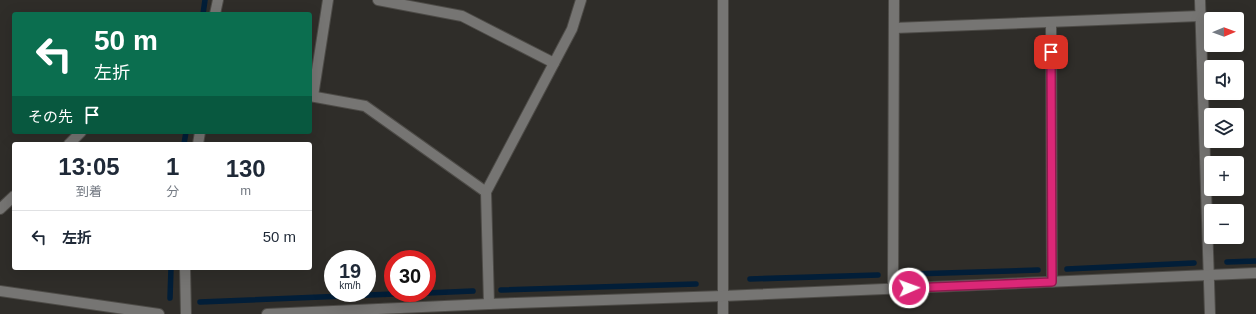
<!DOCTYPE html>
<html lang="ja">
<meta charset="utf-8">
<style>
:root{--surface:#fff;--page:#f2f2f3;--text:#1f2937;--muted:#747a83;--line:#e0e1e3}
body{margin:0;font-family:Helvetica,"Noto Sans JP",sans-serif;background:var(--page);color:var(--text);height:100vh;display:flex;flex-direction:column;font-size:15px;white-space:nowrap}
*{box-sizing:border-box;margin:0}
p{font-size:13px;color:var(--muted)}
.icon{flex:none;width:22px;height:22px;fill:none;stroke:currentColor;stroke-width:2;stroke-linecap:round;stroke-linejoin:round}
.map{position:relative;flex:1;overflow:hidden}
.sheet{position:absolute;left:12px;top:142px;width:300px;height:128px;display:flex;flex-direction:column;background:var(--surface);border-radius:4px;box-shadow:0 4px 16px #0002}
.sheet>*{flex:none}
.guide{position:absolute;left:12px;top:12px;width:300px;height:122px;border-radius:4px;box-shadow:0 4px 16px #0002;background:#0b6e4f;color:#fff;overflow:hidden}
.needle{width:26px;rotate:89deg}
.controls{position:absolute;left:1204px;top:12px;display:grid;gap:8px}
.controls a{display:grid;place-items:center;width:40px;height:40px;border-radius:4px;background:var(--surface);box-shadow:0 4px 16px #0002;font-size:20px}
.speed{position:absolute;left:324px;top:250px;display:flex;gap:8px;font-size:20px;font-weight:700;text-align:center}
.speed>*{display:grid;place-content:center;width:52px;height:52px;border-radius:50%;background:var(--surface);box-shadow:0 4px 16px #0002;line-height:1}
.speed small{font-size:10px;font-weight:400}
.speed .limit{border:6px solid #d22;background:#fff;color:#111}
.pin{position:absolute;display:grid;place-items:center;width:34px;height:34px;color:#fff;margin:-17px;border-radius:8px;box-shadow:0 2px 6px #0006}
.me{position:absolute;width:44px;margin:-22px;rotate:88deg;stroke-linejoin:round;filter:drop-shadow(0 0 3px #0008)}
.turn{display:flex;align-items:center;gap:14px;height:84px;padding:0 16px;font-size:18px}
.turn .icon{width:52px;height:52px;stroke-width:2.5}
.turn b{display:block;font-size:28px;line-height:34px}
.then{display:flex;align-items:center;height:38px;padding:0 16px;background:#0003;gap:8px;font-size:15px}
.eta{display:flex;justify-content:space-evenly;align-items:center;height:68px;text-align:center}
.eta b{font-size:24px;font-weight:700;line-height:28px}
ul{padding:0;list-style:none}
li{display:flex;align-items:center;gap:12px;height:52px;padding:0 16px;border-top:1px solid var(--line)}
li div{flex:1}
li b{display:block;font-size:15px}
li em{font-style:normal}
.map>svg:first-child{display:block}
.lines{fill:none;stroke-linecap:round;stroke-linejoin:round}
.stream{stroke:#021e38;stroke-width:5.5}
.minor-casing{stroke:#4d4b47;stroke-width:12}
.minor{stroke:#767573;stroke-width:10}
.route-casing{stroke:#8e194d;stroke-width:10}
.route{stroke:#db2777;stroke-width:7}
</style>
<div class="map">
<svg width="1256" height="314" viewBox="0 0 1256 314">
<rect width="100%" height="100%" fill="#2f2d29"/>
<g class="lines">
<!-- stream -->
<g class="stream">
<path d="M203,14L205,0"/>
<path d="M184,144L186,132"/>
<path d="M1227,262L1256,261"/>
<path d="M1067,269L1194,263"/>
<path d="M912,274L1038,270"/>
<path d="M750,279L878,275"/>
<path d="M501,290L696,284"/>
<path d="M427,293L473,291"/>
<path d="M170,298L171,268"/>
<path d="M200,302L418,293"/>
</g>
<defs>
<g id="minor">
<path d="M378,0L462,16L554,63"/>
<path d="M723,0V314"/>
<path d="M1200,0L1210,314"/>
<path d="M215,14L218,0"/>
<path d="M1051,22L1052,282"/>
<path d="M894,28L1200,16"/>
<path d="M310,96L365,106L486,192"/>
<path d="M313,96L328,0"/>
<path d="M69,144L81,132"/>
<path d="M198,144L200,132"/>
<path d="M0,209L14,196"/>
<path d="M185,268L186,314"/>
<path d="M893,288L894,0"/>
<path d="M0,291L159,314"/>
<path d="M489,304L486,192L572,29L581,0"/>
<path d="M267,314L489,304L723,296L1256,273"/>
</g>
</defs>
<!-- minor casing -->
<use href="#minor" class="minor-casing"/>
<!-- minor -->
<use href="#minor" class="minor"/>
</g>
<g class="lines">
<defs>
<path id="route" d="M909,288L1052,282L1051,52"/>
</defs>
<!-- route casing -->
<use href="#route" class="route-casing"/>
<!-- route -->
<use href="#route" class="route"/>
</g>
</svg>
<div class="controls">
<a><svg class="needle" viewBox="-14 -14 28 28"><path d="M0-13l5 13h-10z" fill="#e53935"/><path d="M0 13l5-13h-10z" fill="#747a83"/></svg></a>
<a><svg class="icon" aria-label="sound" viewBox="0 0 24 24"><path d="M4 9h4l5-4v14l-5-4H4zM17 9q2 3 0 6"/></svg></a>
<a><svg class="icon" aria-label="layers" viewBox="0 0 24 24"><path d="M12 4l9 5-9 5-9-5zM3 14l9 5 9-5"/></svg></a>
<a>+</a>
<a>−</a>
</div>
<div class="speed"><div>19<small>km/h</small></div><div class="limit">30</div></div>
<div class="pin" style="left:1051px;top:52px;background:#d93025"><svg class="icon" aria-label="arrive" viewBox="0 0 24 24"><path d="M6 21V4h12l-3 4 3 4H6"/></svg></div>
<svg class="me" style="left:909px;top:288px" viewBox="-20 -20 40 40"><circle r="17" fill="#db2777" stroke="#fff" stroke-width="3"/><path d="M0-11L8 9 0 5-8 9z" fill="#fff"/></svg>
<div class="guide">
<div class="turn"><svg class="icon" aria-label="left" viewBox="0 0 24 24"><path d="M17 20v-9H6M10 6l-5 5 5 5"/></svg><div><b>50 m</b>左折</div></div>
<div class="then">その先<svg class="icon" aria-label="arrive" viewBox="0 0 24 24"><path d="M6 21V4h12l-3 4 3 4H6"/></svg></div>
</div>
<section class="sheet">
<div class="eta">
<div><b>13:05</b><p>到着</p></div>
<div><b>1</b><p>分</p></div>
<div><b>130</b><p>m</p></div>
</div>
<ul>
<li><svg class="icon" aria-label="left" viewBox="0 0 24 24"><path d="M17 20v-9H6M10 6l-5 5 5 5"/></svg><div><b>左折</b></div><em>50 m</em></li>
</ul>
</section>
</div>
